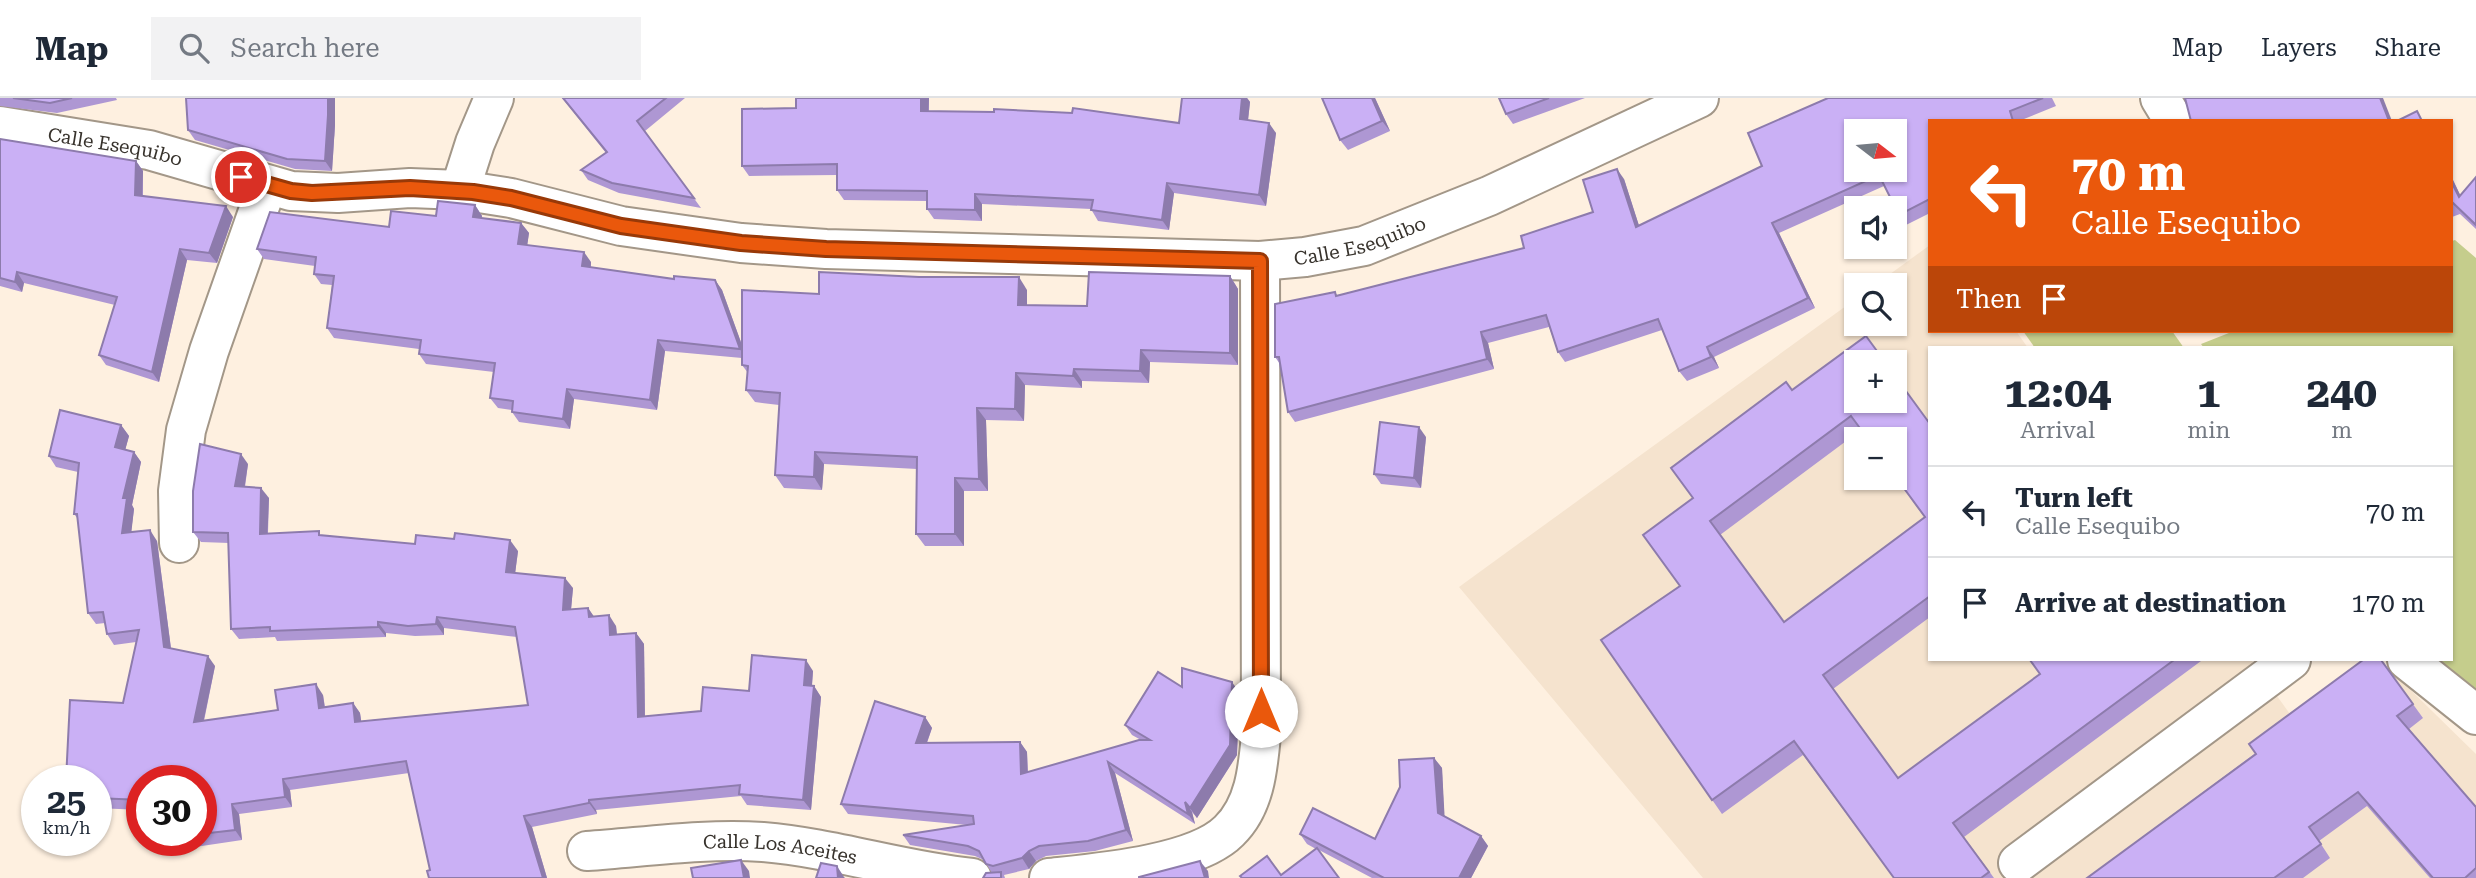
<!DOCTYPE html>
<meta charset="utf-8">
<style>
:root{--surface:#fff;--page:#f2f2f3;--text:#1f2937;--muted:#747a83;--line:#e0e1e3}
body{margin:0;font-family:"Roboto Serif",serif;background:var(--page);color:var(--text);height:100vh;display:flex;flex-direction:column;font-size:26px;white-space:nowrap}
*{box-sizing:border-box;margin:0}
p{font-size:23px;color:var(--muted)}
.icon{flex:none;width:38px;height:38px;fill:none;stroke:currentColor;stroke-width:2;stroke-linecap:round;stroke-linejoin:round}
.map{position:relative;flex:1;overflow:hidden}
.drawer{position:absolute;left:1928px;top:248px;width:525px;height:315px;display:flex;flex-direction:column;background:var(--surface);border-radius:0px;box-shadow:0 2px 5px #0004}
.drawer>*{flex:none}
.guide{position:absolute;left:1928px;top:21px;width:525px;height:214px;border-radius:0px;box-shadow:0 2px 5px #0004;background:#ea580c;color:#fff;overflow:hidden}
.needle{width:46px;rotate:106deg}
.buttons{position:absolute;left:1844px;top:21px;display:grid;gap:14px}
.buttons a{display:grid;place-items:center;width:63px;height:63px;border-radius:0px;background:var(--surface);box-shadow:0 2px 5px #0004;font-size:35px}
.speed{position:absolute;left:21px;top:667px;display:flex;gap:14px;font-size:35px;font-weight:700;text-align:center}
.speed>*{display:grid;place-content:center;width:91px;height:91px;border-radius:50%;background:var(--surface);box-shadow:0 2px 5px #0004;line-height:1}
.speed small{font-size:18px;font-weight:400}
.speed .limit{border:10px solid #d22;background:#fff;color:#111}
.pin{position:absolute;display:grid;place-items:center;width:60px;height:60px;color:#fff;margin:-30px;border:4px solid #fff;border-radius:50%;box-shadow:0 2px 7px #0007}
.me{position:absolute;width:77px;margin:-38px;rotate:0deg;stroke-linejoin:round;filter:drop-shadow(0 0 5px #0008)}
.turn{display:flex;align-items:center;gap:24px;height:147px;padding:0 28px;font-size:32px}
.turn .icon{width:91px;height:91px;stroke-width:2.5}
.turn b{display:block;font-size:49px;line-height:60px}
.then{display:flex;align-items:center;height:66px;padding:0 28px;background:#0003;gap:14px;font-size:26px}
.eta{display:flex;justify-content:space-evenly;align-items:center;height:119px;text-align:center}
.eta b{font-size:42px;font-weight:700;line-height:49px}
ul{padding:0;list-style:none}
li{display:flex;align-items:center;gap:21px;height:91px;padding:0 28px;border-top:2px solid var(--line)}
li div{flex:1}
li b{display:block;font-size:26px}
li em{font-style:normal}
header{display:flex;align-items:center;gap:42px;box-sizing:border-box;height:98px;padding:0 35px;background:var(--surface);border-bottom:2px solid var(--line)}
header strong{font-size:33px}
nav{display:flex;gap:38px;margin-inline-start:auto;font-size:24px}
.search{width:490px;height:63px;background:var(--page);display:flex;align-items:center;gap:18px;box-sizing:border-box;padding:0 24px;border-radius:0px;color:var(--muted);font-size:26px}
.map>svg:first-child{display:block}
.built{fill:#f5e3ce;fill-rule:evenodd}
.green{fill:#c5cd8c}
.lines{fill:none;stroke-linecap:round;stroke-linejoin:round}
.minor-casing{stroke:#a39788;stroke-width:42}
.minor{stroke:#fff;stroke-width:38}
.wall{fill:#ae97d3;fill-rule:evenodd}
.shaded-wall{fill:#8d7bac}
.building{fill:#cab0f5;stroke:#8d7bac;stroke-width:2;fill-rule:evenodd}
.route-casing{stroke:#983908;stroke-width:18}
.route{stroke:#ea580c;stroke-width:12}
.labels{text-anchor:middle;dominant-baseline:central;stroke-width:6;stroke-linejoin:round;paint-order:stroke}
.street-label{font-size:19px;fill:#37322c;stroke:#fff}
</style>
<header>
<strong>Map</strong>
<div class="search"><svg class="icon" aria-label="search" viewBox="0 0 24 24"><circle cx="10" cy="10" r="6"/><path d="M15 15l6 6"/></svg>Search here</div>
<nav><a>Map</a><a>Layers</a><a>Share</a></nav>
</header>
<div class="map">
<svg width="2476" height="780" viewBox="0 0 2476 780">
<rect width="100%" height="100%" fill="#fef0e0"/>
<!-- built -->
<path class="built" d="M1930,147V233H2016L2028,250H1930V562H2251L2300,630L2385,567L2476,656V780H1703L1459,489L1857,200V226H1895V187H1875ZM1857,264H1895V303H1857ZM1857,341H1895V380H1857Z"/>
<!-- green -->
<g class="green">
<path d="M2455,142L2476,160V612L2416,562H2452V250H2204L2201,246L2234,233H2452V143Z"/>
<path d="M2023,233H2172L2184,250H2035Z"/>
</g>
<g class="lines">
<defs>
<g id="minor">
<path d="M2160,0L2174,23"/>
<path id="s1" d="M0,28L149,52L291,93L338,95L410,90L460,92L511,100L621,128L741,145L826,151L1260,163L1305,159L1364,148L1489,98L1699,0"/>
<path d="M460,92L475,45L494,0"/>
<path d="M179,445L178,393L186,332L209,253L267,88"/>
<path d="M2407,562L2476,617"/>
<path id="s2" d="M587,753C645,749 705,740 763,744C834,750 902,773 972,780"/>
<path d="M2018,765L2291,562"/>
<path d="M1049,780C1096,775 1195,767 1229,733C1255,708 1258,670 1261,637L1260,163"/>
</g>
</defs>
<!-- minor casing -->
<use href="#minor" class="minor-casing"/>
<!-- minor -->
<use href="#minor" class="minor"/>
</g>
<!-- wall -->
<g class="wall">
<path d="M0,0H116L117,2L57,15L0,8Z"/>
<path d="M562,0H685L645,33L701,110L619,95L588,82L581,72L606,55Z"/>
<path d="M796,0H929V13L1179,25L1182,0H1247L1250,4L1248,22L1276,35L1266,108L1174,95L1169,132L1098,123L1091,111L982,106V123L934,121L927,111V103L844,102L837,92V77L749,78L742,68L796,10Z"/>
<path d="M1375,0L1390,33L1348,52L1340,42Z"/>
<path d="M1499,0H1585L1513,26L1506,16Z"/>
<path d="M1828,0H2052L2056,8L2019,23H1930V115L1906,127L1899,117L1884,88L1779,135L1815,210L1714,259L1719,270L1687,283L1679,273L1662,232L1565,264L1558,254L1549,229L1488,245L1494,271L1295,324L1288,314L1280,266L1275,259L1338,198L1524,150L1593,114L1624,81L1639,128L1762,68Z"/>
<path d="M335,27L332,73L295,71L195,42L188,32Z"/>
<path d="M0,41L136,63L143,73V98L233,119L217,165L187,162L159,284L106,267L99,257L115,207L24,185L22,194L0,188Z"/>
<path d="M2476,79V131L2460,116L2452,119V80L2460,97Z"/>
<path d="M475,107L482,118V120L521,125L529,135L527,147L591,164V169L674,181L715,182L722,192L742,247L819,196L1027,192V207L1087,208L1230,178L1238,191V267L1150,264L1149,285L1082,283V290L1025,287L1024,323L986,322L988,393H964V448H925L916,436L917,371L824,366L822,392L784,390L775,377L779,307L755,304L746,292L748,275L742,267V260L665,253L657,312L574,301L570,331L519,324L512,314V312L498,310L490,300L494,274L426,266L419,256V251L334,240L327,230L332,187L321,186L314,176L315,168L264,161L257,151L389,129L436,118Z"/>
<path d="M1792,292L1930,326V519L1833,591L1898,680L2040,576L2029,562H2200L2201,563L1964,739L1994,780H1894L1803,657L1722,716L1601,542L1680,488L1692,400ZM1861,332L1925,420L1784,524L1720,437Z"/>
<path d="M121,327L129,338L125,352L134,354L141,364L132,407L134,411L131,434L157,443L171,550L215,568L204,623L278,612L323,597L325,609L353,605L360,615L361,623L528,607L517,539L444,530V537L415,538L386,535V539L277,543L275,539L239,541L231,531L229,445L201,444L193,434L248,366L245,389L269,400L268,435L322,437L415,446L518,453L515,475L573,490L571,511L588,510L594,519L616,528L617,537L636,535L644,546L645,618L701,613L749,593L813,573L812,588H814L821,599L811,712L747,707L741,698L596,712L597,716L532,729L547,780H429L430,772L409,675L290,692L292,709L239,716L242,742L195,749L191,742H201V682H142V712L96,710V682L123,605L136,544L114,547L107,536L105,525L96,526L88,515L78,421L74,416L78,374L56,369L49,358Z"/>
<path d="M1426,339L1421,390L1381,386L1374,376Z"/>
<path d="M2381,562L2423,620L2409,631L2476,709V780H2430L2367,708L2319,743L2330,760L2303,780H2087Z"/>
<path d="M1182,589L1239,594L1237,657L1197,720L1192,714L1195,726L1115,675L1133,743L1095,753L1046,758L1036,763L1029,771L1004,777L1005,780H983L992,775L984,762L975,758L910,747L903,737L967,727L848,716L841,706L925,619L932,630L927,645L1020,644L1027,654L1028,674L1141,642L1132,637L1125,627Z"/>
<path d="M1434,660L1442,670L1444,719L1481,738L1488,748L1471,780H1372L1319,752L1281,777L1316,751L1307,746L1300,736L1375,741Z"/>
<path d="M165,742H184L166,744Z"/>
</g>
<!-- shaded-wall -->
<g class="shaded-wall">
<path d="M328,0H335V27L332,73L325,63Z"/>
<path d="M921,0H929L928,23L921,13Z"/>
<path d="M1242,0H1247L1250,4L1247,31L1240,21Z"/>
<path d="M1372,0H1375L1390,33L1382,23Z"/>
<path d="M2380,0H2383L2392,23H2389Z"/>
<path d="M1269,25L1276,35L1266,108L1259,97Z"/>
<path d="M136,63L143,73L142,107L135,97Z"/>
<path d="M1617,71L1624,81L1643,140L1636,129Z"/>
<path d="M2452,80L2466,109L2459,99L2452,85Z"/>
<path d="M1167,85L1174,95L1169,132L1162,122Z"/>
<path d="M975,96L982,106V123L975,112Z"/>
<path d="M475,107L482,118L480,129L473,119Z"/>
<path d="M226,108L233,119L217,165L209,155Z"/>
<path d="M521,125L529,135L526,156L518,146Z"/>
<path d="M1772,125L1779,135L1815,210L1808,200Z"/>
<path d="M180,151L187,162L159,284L152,274Z"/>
<path d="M584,154L591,164L590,178L582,168Z"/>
<path d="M17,174L24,185L22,194L15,184Z"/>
<path d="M1230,178L1238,191V267L1230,255Z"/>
<path d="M1019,179L1027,192V219L1018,207Z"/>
<path d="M715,182L722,192L747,261L740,251Z"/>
<path d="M1481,234L1488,245L1494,271L1487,261Z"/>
<path d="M658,242L665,253L657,312L650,302Z"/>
<path d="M1707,249L1714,259L1719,270L1711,259Z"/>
<path d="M1141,252L1150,264L1149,285L1140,273Z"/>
<path d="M1074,271L1082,283V290L1073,278Z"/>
<path d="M1016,275L1025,287L1024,323L1015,311Z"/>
<path d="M567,291L574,301L570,331L563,321Z"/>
<path d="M977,310L986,322L988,393L979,381Z"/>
<path d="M121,327L129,338L123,360L115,349Z"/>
<path d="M1419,329L1426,339L1421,390L1414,380Z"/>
<path d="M134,354L141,364L132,407L134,411L130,446L122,435L123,400Z"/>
<path d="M815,354L824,366L822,392L814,379Z"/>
<path d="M241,356L248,366L243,399L235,388Z"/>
<path d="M955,380L964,393V448L955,436Z"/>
<path d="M261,390L269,400L267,446L260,436Z"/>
<path d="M150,432L157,443L172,559L164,549Z"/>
<path d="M510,442L518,453L514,484L506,474Z"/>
<path d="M565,480L573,490L570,523L563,512Z"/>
<path d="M588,510L595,520L589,519Z"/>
<path d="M609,517L616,528L618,548L610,537Z"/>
<path d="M437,519L444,530V537L436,526Z"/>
<path d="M378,524L386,535V539L378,529Z"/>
<path d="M636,535L644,546L645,629L638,619Z"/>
<path d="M208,558L215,568L201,635L194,624Z"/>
<path d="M806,562L813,573L811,598L804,587Z"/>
<path d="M1232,584L1239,594L1237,657L1197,720L1190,710Z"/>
<path d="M316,586L323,597L326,620L319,610Z"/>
<path d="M814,588L821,599L811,712L803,702Z"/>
<path d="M353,605L360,615L363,635L355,624Z"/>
<path d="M925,619L932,630L923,655L916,645Z"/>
<path d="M1020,644L1027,654L1028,687L1021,676Z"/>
<path d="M1434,660L1442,670L1445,726L1438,715Z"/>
<path d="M1108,664L1115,675L1133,743L1126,732Z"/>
<path d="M283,681L290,692L292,709L285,699Z"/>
<path d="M589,702L596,712L597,716L589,705Z"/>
<path d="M1185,704L1192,714L1195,726L1188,716Z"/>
<path d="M232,706L239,716L242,742L235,732Z"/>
<path d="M524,718L532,729L547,780H543Z"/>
<path d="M1481,738L1488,748L1471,780H1459Z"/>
<path d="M1029,753L1036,763L1029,771L1022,760Z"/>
<path d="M741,762L749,773L750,780H744Z"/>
<path d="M1200,763L1208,773L1209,780H1205Z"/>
<path d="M837,768L844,779L845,780H838Z"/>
</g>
<!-- building -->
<g class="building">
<path d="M13,0H72L50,5Z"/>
<path d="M186,0H328V17L325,63L287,61L188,32Z"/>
<path d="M563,0H666L637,23L694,100L612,85L581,72L607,54Z"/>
<path d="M796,0H921V13L994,14V11L1072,15L1073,10L1179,25L1182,0H1242L1240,21L1269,25L1259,97L1167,85L1162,122L1091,112L1093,102L975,96V112L927,111V93L837,92V66L742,68V11L796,10Z"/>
<path d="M1322,0H1372L1382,23L1340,42Z"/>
<path d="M1499,0H1549L1506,16Z"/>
<path d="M1828,0H2043L2010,13L2013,23H1930V101L1899,117L1879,77L1772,125L1808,200L1707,249L1711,259L1679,273L1658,221L1558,254L1546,217L1481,234L1487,261L1288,314L1279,259H1275V206L1335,194L1336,198L1524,150L1521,138L1593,114L1583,82L1617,71L1636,129L1762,68L1748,35ZM1857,33H1895V72H1857Z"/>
<path d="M2185,0H2380L2389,23H2191Z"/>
<path d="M2417,13L2422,23H2397Z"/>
<path d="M0,41L136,63L135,97L226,108L209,155L180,151L152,274L99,257L117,199L17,174L15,184L0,180Z"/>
<path d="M2476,79V127L2453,105L2452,106V85L2459,99Z"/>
<path d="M438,103L475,107L473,119L521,125L518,146L584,154L582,168L674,181V178L715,182L740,251L658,242L650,302L567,291L563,321L512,314L513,303L490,300L495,265L419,256L421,242L327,230L334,178L314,176L316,159L257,151L270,114L389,129L391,113L436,118Z"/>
<path d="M819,174L919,179H1019L1018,207L1087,208L1089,174L1230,178V255L1141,252L1140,273L1074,271L1073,278L1016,275L1015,311L977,310L979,381L955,380V436H916L917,359L815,354L814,379L775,377L780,295L746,292L748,268L742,267V192L819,196Z"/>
<path d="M1866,238L1885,264H1857V303H1895V278L1930,326V498L1823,577L1898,680L2040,576L2030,562H2174L1953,725L1989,774L1981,780H1894L1794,643L1712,702L1601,542L1680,488L1643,437L1693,400L1671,370L1786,284L1792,292ZM1851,318L1868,341H1895V378L1925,419L1784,524L1710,423Z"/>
<path d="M60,312L121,327L115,349L134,354L123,400H127L122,435L150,432L164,549L208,558L194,624L278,612L275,592L316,586L319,610L353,605L355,624L528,607L515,529L437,519L436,526L408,528L378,524V529L270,533V529L231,531L228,435L193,434V393L200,346L241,356L235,388L261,390L260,436L319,433V437L415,446L416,437L454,441L455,435L510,442L506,474L565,480L563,512L588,510L589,519L609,517L610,537L636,535L638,619L701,613L703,589L749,593L752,557L806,562L804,587L814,588L803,702L739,696L740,687L589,702V705L524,718L543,780H429L427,773L430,772L406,663L283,681L285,699L232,706L235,732L201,736V682H142V702L96,700V682H66L70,602L123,605L139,532L107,536L103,514L88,515L77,416H74L79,365L49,358Z"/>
<path d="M1380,324L1419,329L1414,380L1374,376Z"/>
<path d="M2363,562H2381L2413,606L2397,618L2476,709V770L2465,780H2433L2358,694L2309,729L2321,746L2274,780H2087L2256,656L2249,646Z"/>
<path d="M1182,570L1232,584L1230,647L1190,710L1185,704L1188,716L1108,664L1126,732L1088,743L1039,748L1029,753L1022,760L993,768L986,766L979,753L968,748L903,737L974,726L973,718L841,706L875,603L925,619L916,645L1020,644L1021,676L1139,642H1150L1125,627L1158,574L1182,589Z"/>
<path d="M1434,660L1438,715L1481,738L1459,780H1384L1300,736L1313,710L1375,741L1400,689L1399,662Z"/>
<path d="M1317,750L1339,780H1242L1240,778L1267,758L1281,777Z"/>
<path d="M741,762L744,780H693L691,770Z"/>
<path d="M1200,763L1205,780H1139V779Z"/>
<path d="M821,765L837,768L838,780H816Z"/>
<path d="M1001,774V780H983L986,775Z"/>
</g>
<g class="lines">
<defs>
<path id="route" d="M241,79L291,93L312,95L410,90L473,94L511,100L621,128L741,145L826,151L1260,163L1261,613"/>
</defs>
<!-- route casing -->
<use href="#route" class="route-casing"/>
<!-- route -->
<use href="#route" class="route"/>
</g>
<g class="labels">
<!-- street labels -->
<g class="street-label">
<text stroke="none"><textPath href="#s1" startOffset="117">Calle Esequibo</textPath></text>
<text stroke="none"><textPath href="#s1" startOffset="1376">Calle Esequibo</textPath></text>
<text stroke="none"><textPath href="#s2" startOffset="194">Calle Los Aceites</textPath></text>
</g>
</g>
</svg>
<div class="buttons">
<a><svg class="needle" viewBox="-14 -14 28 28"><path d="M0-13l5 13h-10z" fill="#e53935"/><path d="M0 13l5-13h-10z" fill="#747a83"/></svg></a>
<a><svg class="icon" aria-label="sound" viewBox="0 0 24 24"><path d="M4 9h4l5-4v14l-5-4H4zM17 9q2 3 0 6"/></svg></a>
<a><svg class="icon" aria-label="search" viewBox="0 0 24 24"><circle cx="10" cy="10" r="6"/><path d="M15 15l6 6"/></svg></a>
<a>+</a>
<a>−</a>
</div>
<div class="speed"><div>25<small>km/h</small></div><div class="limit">30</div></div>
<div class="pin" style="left:241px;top:79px;background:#d93025"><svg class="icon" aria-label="arrive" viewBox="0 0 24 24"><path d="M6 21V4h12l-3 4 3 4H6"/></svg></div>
<svg class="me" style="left:1261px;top:613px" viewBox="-20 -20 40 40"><circle r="19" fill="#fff"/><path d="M0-13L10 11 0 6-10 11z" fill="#ea580c"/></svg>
<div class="guide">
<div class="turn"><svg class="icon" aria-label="left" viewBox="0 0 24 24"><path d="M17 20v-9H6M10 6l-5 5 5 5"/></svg><div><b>70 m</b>Calle Esequibo</div></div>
<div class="then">Then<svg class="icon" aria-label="arrive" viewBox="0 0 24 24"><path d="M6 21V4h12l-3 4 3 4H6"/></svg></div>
</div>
<section class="drawer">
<div class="eta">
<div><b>12:04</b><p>Arrival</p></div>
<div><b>1</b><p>min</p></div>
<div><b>240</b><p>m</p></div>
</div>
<ul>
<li><svg class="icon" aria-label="left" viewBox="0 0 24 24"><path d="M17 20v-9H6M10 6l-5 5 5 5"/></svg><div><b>Turn left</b><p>Calle Esequibo</p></div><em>70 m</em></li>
<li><svg class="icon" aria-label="arrive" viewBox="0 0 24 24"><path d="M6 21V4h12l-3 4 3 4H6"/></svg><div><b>Arrive at destination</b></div><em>170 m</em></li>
</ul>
</section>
</div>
